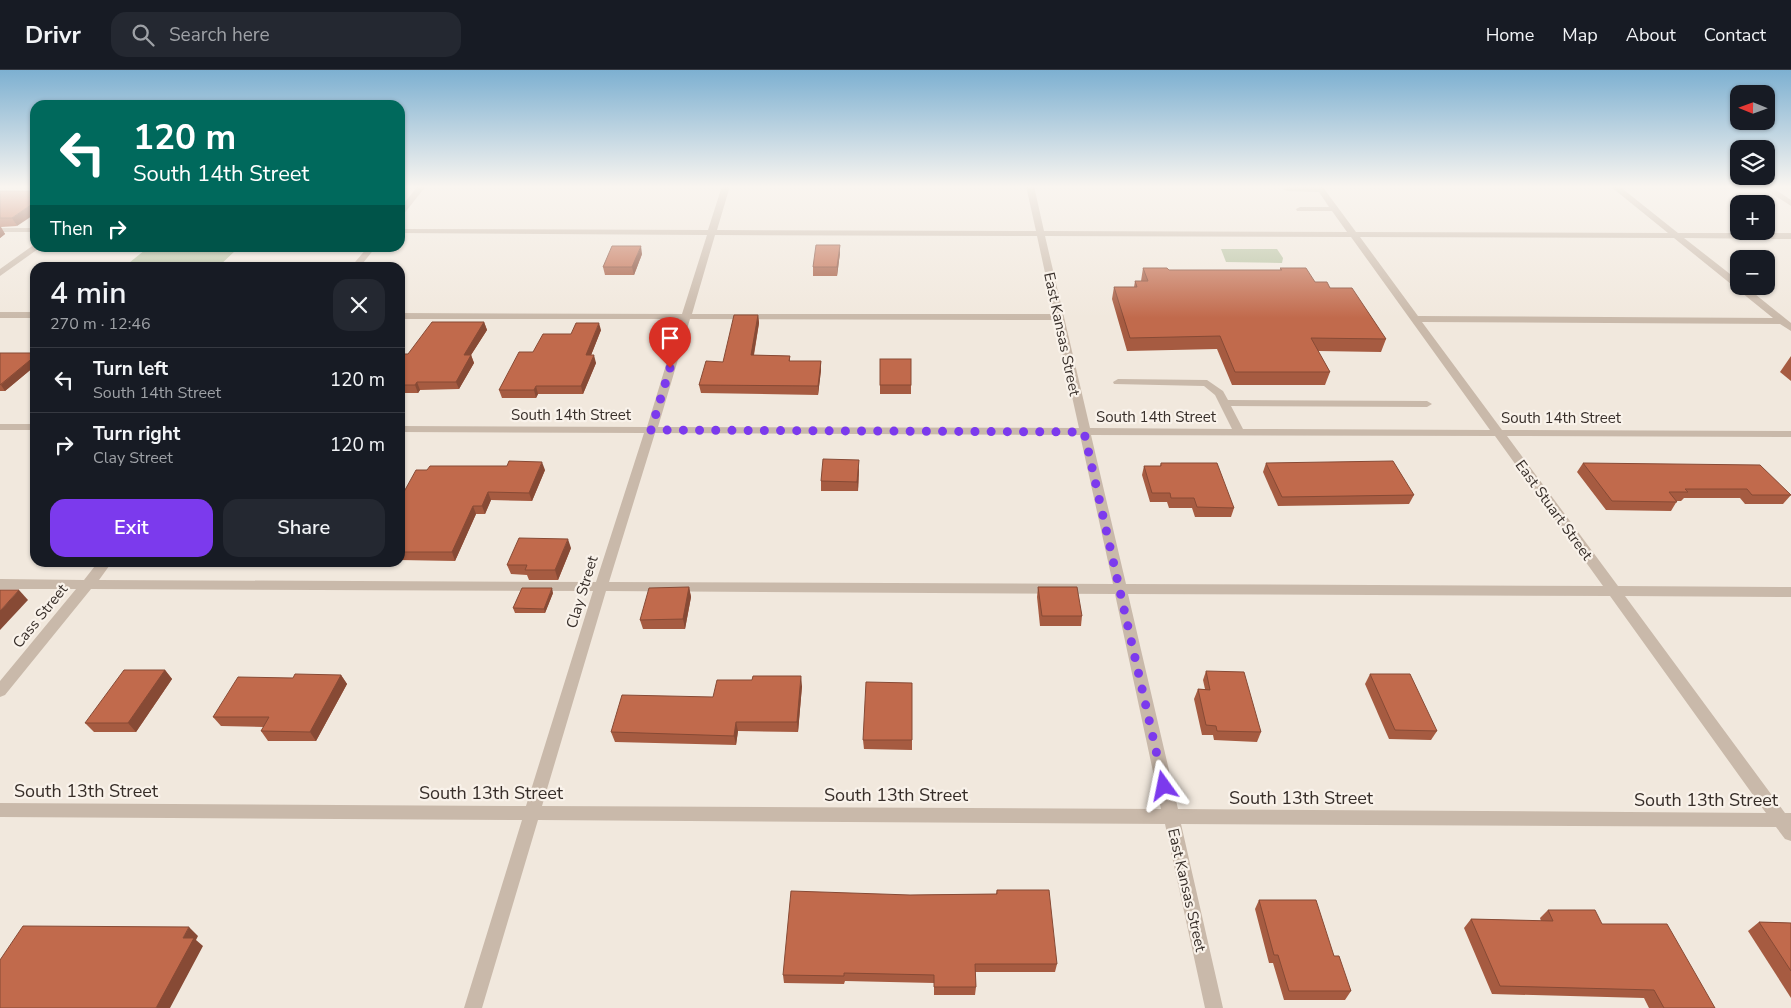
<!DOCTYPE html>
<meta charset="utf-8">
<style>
:root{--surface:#171b24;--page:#242831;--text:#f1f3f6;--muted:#9ea1a6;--line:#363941;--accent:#7c3aed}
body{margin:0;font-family:"Nunito Sans",sans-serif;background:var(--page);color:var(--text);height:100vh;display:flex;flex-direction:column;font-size:19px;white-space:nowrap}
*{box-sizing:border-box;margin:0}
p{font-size:16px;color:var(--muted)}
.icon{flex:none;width:28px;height:28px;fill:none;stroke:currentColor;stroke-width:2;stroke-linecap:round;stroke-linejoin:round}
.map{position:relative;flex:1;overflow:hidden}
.drawer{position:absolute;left:30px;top:192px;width:375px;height:305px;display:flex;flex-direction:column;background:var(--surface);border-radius:15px;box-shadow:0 1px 4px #0004}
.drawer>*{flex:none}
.banner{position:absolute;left:30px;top:30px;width:375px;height:152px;border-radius:15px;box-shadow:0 1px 4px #0004;background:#00695c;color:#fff;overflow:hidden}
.needle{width:32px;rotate:271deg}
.controls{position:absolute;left:1730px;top:15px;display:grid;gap:10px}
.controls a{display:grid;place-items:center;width:45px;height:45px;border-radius:10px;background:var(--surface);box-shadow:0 1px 4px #0004;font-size:25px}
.pin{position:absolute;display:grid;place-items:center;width:42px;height:42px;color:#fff;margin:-51px -21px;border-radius:50% 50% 50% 0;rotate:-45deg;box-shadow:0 0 5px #0007}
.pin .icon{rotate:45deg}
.me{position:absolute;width:55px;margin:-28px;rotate:348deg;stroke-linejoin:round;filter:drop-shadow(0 0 4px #0008)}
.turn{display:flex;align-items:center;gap:18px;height:105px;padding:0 20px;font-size:22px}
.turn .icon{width:65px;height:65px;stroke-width:2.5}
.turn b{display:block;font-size:35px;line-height:42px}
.then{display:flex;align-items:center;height:48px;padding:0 20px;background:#0003;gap:10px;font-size:19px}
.round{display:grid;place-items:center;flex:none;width:52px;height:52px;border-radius:15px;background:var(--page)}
.summary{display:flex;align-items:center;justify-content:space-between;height:85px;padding:0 20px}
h1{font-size:30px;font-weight:600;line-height:38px}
.primary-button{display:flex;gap:10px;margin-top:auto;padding:10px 20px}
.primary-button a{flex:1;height:58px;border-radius:15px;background:var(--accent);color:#fff;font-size:20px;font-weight:600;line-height:58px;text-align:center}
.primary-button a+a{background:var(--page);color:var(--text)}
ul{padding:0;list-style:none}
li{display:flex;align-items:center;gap:15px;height:65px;padding:0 20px;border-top:1px solid var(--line)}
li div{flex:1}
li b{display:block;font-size:19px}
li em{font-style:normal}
header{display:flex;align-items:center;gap:30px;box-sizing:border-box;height:70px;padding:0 25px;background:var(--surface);border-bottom:1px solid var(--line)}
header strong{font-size:24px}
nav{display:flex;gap:28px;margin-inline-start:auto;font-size:18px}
.search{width:350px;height:45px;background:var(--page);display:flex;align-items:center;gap:12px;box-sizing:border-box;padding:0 18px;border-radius:15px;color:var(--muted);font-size:19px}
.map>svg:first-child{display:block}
.green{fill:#b4c09e}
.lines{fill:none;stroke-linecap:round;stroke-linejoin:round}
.minor{fill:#c9b9aa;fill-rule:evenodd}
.wall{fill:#a65b41}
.shaded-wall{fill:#874a35}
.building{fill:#c16a4c;stroke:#874a35}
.route{stroke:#7c3aed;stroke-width:9;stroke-dasharray:0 16.2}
.labels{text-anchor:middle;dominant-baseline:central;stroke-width:4.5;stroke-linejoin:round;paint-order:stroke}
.street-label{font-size:15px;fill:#372e29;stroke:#f9f2ea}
.near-street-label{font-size:18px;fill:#372e29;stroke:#f9f2ea}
</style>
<header>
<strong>Drivr</strong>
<div class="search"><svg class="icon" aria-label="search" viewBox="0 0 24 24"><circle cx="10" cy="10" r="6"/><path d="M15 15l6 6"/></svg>Search here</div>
<nav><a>Home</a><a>Map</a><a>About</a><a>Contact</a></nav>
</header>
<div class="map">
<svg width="1791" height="938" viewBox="0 0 1791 938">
<rect width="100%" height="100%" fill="#f1e8dd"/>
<!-- green -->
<g class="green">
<path d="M1221,179H1277L1283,188L1282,193L1226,192Z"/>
<path d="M145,180H236L218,197H124Z"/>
</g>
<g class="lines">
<!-- minor -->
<g class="minor">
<path d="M418,116H426L403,145H400V138Z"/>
<path d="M722,116H730L717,160L1036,161L1026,116H1034L1044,161L1347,162L1332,141H1297L1296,139L1300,137H1329L1319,122L1287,121L1283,119L1287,117L1322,116L1356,162L1668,163L1610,116H1619L1678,163H1791V169L1684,168L1739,211V216H1745L1786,249L1791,253V261L1780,254L1422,252L1502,360L1791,361V367L1507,366L1618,516L1791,517V527L1625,526L1785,743H1791V771L1785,769L1776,757L1181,754L1223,938H1205L1165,754L538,750L482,938H464L522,750L0,747V733L526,736L593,521L91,519L5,625L0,627V611L76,519H0V509L84,510L98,492H112L99,510L596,512L644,363L400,362V356L647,357L680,249H400V243L682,244L707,165L400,163V159L708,160ZM715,165L1037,166L1054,244H692ZM1045,166L1351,167L1490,360L1243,359L1231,336L1427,337L1432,334L1427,331L1228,330L1223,321L1207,310L1118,309L1113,312L1114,314L1204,316L1215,325L1232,359L1090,358ZM1360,167L1674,168L1773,248L1418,246ZM690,249L1055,250L1079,358L658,357ZM655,363L1080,365L1113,514L609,512ZM1091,365L1495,366L1603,516L1126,514ZM606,521L1115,524L1161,739L542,736ZM1128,524L1610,526L1766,743L1178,739Z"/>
<path d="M1760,116H1770L1791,130V136Z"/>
<rect x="0" y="158" width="35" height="4"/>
<path d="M35,174V178H39L38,179L0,206V199Z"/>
<path d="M367,178H375L359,198H350Z"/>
<rect x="0" y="242" width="35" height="6"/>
<rect x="0" y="354" width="35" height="6"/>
</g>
</g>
<!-- wall -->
<g class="wall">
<path d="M0,121L17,156L1,157L5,164L0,168Z"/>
<path d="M840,183L837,206H813V197Z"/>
<path d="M642,184L634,205H605L603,197Z"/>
<path d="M1143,198L1169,200H1280V198L1330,218L1386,269L1381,282L1318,281L1330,302L1325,315H1232L1217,279L1127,281L1112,229L1114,217H1134L1135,211H1141Z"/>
<path d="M758,245L759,253L754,285L790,286V291H821V300L818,325L701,323L699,315L723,292Z"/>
<path d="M484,252L487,260L471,285L474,293L459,319L420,320L418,323H400V287L408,284Z"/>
<path d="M601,260L591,285L596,293L583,324H538L536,328H502L499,320L533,282L571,264Z"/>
<path d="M0,283H35V296L5,321H0Z"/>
<path d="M1791,286V311L1780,302Z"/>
<rect x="880" y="289" width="31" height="35"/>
<path d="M1161,393L1234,438L1231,447H1195L1192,438H1169L1167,432H1150L1142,405L1144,396H1160Z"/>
<path d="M1266,393L1414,425L1409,434L1278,436L1263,402Z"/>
<path d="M1583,393L1791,425L1783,434H1745L1740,428H1684L1681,431H1677L1671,441L1606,440L1577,402Z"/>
<path d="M859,399L858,421H821V411Z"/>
<path d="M427,400H545L532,431L491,430L485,444H476L455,491L400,490V429Z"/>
<path d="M571,478L558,510H529L527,505L511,504L507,495Z"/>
<path d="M689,517L691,527L685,559H643L640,550Z"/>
<path d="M1038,517L1082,546L1081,556H1040L1037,527Z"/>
<path d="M553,523L545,543H515L513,538Z"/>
<path d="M165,600L172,609L136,662H94L85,653Z"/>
<path d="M1206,601L1261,662L1257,672L1214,670L1213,665H1202L1194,629L1198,619H1205L1203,610Z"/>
<path d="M1370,604L1437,661L1431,670L1389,669L1365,614Z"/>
<path d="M341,605L347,614L316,671H268L261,661L264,657L221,656L213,647L293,608Z"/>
<path d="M912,613V680L864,679L863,670Z"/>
<path d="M802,616L798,662L738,661L736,675L615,672L611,662Z"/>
<path d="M997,820L1057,894L1055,902H975L976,917L975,925H934V913L845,911L844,914L784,913L783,905L910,825L996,824Z"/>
<path d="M1259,830L1334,886L1351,921L1345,930H1284L1273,893H1269L1255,839Z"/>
<path d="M1548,840L1602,854L1715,938H1649L1644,928L1492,924L1464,858L1471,849L1541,851L1540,848Z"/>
<path d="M1759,852L1791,853V928L1748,861Z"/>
</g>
<!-- shaded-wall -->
<g class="shaded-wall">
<path d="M35,132V144L17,156L12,148Z"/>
<path d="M0,156L5,164L0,168Z"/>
<path d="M840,175V183L837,206V197Z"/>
<path d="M641,176L642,184L634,205L632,197Z"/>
<path d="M758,245L759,253L752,294L751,285Z"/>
<path d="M484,252L487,260L471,285L474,293L459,319L456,312L464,285Z"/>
<path d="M599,253L601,260L588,293L586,285Z"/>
<path d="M594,285L596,293L583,324L581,316Z"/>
<path d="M35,286V296L5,321L1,315Z"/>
<path d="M821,291V300L818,325V316Z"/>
<path d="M417,312L420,320L418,323L415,315Z"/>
<path d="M536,316L538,324L536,328L534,320Z"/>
<path d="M859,390V399L858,421L857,412Z"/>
<path d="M542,392L545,400L532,431L529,423Z"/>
<path d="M488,422L491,430L485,444L482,436Z"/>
<path d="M473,436L476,444L455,491L452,482Z"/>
<path d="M568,469L571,478L558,510L555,500Z"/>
<path d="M689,517L691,527L685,559L683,549Z"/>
<path d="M552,518L553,523L545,543L544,539Z"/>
<path d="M19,520L28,530L0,560V541Z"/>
<path d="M165,600L172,609L136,662L128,653Z"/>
<path d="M341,605L347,614L316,671L310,662Z"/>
<path d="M801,606L802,616L798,662L797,652Z"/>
<path d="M736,652L738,661L736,675L734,666Z"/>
<path d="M189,857L198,866L196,870L203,876L170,938H156L183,868Z"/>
</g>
<!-- building -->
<g class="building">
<path d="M0,121H35V132L12,148H0Z"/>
<path d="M816,175H840L837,197H813Z"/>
<path d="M612,176H641L632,197H603Z"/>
<path d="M1143,198H1167L1169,200H1282L1280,198H1306L1315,212H1327L1330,218H1352L1386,269L1311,268L1330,302H1235L1220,266L1130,268L1114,217H1137L1135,211H1148Z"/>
<path d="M734,245H758L751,285L790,286L789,291H821L818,316L699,315L706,291L723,292Z"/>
<path d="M432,252H484L464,285H471L456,312H417L415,315H400V287L402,284H408Z"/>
<path d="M576,253H599L586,285H594L581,316H536L534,320H499L519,282H533L543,264H571Z"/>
<path d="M0,283H35V286L0,315Z"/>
<rect x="880" y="289" width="31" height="26"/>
<path d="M823,389L859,390L857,412L821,411Z"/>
<path d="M509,391L542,392L529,423L488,422L482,436H473L452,482H400V437L403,432H400V429L416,400H427L430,396H507Z"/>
<path d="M1393,391L1414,425L1282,427L1266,393Z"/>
<path d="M1161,393H1217L1234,438L1197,437L1194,428H1171L1170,423H1152L1144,396H1161Z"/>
<path d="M1583,393L1760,395L1791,425H1752L1747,419H1685L1688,422H1669L1677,432L1612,431Z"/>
<path d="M519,468L568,469L555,500H525L527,495H507Z"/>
<path d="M689,517L683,549L640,550L649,518Z"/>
<path d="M1038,517H1077L1082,546H1042Z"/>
<path d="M522,518H552L544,539L513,538Z"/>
<path d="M0,520H19L0,541Z"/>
<path d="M124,600H165L128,653H85Z"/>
<path d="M1206,601L1244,602L1261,662L1217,661L1216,656L1206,655L1198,619L1210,620Z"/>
<path d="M295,604L341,605L310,662L261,661L269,647H213L238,607L293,608Z"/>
<path d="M1370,604H1410L1437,661L1395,660Z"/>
<path d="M753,606H801L797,652H736L734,666L611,662L622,625L713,627L717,610H752Z"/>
<path d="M866,612L912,613V670H863Z"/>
<path d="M997,820H1049L1057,894H975L976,917H934V905L844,903V906L783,905L791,821L910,825L997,824Z"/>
<path d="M1259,830H1316L1334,886H1339L1351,921H1289L1278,885H1274Z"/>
<path d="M1548,840H1595L1602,854H1667L1715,938H1664L1654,920L1500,916L1471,849L1553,851Z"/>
<path d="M1759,852L1791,853V901Z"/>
<path d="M23,856L189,857L183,868H194L156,938H0V890Z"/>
</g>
<!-- sky -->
<linearGradient id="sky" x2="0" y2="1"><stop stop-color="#7db0d1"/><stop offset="0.47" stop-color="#f9f5f0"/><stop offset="1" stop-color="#f9f5f0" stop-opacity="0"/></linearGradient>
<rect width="1791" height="248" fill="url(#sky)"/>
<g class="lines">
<!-- route -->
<path class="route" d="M670,298L651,360L1084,362L1164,716"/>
</g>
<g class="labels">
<!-- street labels -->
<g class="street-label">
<text transform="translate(1062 264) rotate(78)">East Kansas Street</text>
<text x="571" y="345">South 14th Street</text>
<text x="1156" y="347">South 14th Street</text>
<text x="1561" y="348">South 14th Street</text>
<text transform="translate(1554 440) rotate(54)">East Stuart Street</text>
<text transform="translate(582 522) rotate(-73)">Clay Street</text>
<text transform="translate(40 546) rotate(-51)">Cass Street</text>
<text transform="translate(1187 820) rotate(77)">East Kansas Street</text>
</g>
<!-- near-street labels -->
<g class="near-street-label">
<text x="86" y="721">South 13th Street</text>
<text x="491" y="723">South 13th Street</text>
<text x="896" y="725">South 13th Street</text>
<text x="1301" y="728">South 13th Street</text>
<text x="1706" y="730">South 13th Street</text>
</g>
</g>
</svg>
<div class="controls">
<a><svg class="needle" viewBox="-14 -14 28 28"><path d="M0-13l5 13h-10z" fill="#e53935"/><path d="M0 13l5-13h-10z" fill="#9ea1a6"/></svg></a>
<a><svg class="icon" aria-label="layers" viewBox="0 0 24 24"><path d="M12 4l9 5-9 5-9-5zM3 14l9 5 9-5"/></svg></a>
<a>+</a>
<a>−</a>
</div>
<div class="pin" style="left:670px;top:298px;background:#d93025"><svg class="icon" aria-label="arrive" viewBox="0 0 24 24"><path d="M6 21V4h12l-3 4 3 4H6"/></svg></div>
<svg class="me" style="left:1164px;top:716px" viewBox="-20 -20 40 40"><path d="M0-17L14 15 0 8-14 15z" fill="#7c3aed" stroke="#fff" stroke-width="4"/></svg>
<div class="banner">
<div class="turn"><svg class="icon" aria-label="left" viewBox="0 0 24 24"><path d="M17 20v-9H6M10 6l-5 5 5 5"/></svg><div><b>120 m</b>South 14th Street</div></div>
<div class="then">Then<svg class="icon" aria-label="right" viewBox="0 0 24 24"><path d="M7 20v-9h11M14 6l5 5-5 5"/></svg></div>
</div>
<section class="drawer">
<div class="summary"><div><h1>4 min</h1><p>270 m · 12:46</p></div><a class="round"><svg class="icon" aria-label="close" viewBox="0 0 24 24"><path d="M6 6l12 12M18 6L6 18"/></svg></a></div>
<ul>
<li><svg class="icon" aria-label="left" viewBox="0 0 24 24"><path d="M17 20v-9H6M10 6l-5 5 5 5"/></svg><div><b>Turn left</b><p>South 14th Street</p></div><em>120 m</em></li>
<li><svg class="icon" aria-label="right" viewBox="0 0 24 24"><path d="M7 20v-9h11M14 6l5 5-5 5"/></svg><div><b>Turn right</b><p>Clay Street</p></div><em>120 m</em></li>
</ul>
<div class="primary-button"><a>Exit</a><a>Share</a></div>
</section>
</div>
